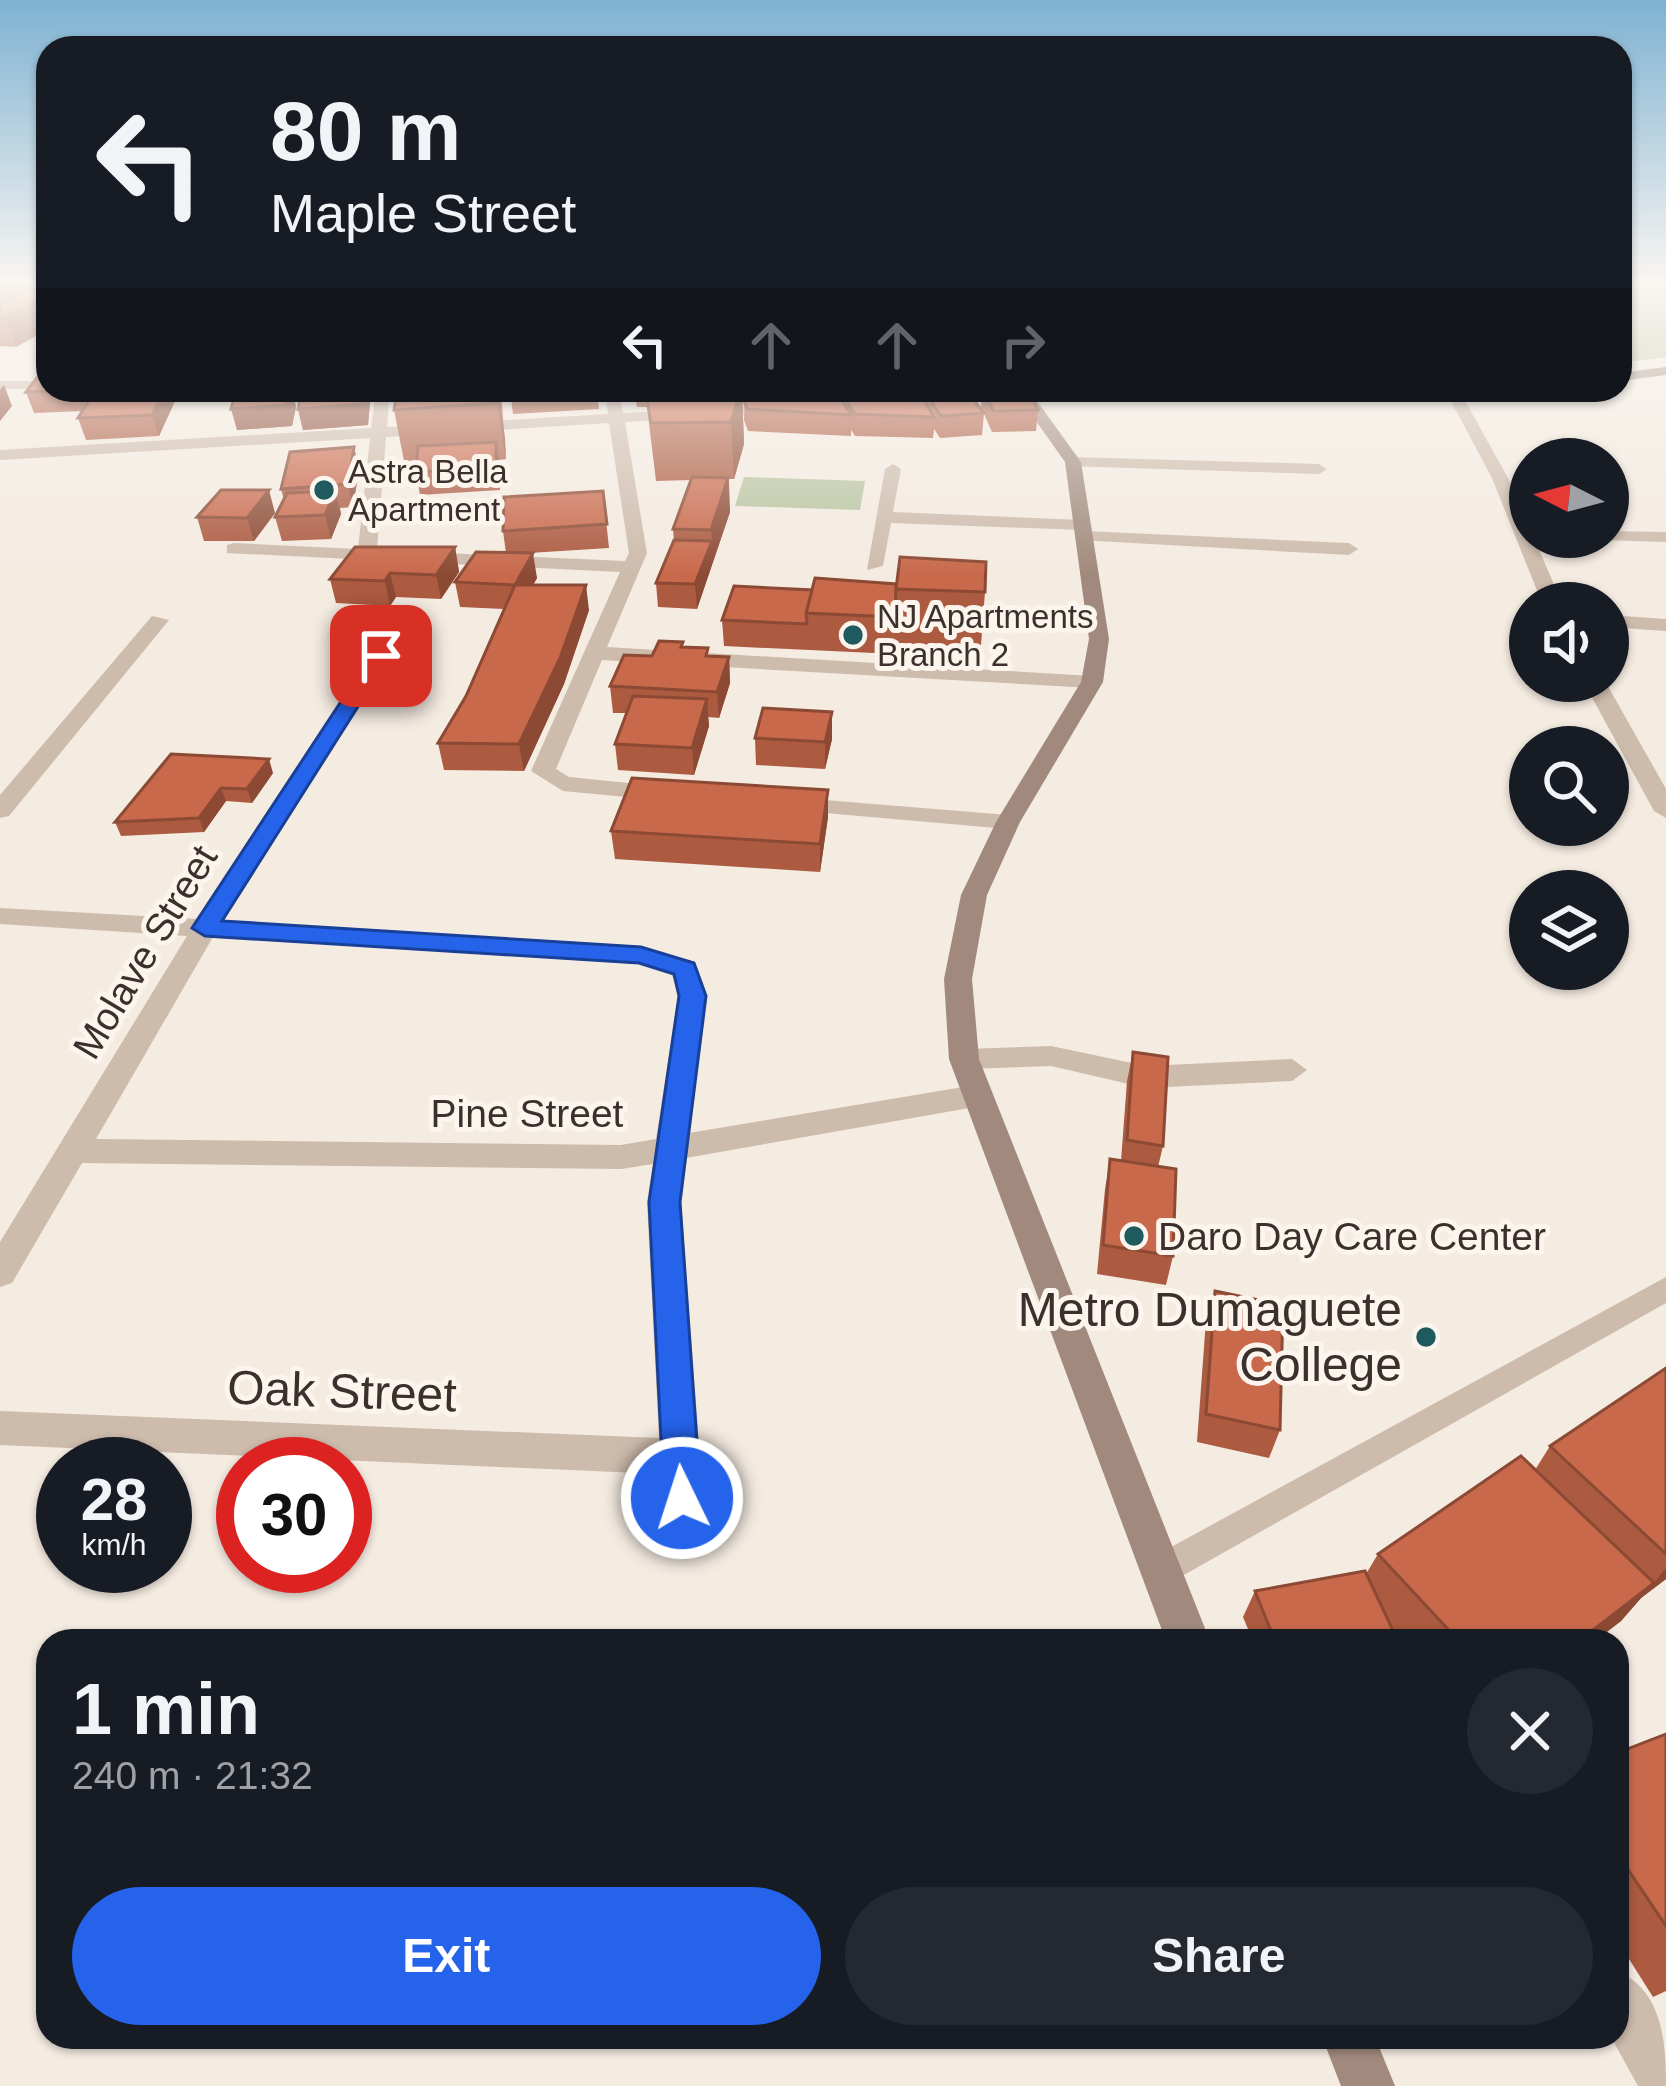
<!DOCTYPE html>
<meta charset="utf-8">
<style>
:root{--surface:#171b24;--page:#242831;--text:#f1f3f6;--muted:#9ea1a6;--accent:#2563eb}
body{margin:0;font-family:Arial,sans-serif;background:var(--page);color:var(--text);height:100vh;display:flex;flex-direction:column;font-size:45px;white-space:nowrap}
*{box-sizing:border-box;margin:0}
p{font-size:39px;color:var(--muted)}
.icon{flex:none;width:66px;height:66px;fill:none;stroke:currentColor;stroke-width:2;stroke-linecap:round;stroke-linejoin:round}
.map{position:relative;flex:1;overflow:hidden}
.details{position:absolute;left:36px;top:1629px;width:1593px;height:420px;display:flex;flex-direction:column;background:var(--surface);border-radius:36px;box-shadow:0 3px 9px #0004}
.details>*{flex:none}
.banner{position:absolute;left:36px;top:36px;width:1596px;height:366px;border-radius:36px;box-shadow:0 3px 9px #0004;background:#171b24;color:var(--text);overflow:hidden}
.needle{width:78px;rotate:276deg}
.controls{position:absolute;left:1509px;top:438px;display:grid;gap:24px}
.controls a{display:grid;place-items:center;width:120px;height:120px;border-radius:50%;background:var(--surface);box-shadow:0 3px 9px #0004;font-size:60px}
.speed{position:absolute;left:36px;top:1437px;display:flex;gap:24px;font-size:60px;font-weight:700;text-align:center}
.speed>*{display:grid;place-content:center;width:156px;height:156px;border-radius:50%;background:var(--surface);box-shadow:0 3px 9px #0004;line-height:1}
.speed small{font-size:30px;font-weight:400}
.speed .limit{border:18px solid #d22;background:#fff;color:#111}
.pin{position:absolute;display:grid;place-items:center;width:102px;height:102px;color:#fff;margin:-51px;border-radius:24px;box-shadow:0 6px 18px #0006}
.me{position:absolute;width:132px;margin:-66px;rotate:356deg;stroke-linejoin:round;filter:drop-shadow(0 0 9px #0008)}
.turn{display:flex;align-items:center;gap:42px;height:252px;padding:0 36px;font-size:54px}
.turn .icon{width:156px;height:156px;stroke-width:2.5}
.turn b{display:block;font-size:84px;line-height:102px}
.lanes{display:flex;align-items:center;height:114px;padding:0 36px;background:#0003;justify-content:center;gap:60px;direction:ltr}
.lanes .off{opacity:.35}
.round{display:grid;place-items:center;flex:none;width:126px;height:126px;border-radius:63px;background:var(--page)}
.overview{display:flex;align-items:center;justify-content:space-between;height:204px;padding:0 36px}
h1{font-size:72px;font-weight:800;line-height:90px}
.button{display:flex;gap:24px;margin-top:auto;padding:24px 36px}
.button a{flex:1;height:138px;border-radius:72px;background:var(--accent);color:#fff;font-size:48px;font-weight:800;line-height:138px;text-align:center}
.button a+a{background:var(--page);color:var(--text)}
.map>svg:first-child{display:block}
.green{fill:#b8c4a0}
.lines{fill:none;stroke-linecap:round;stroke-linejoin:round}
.lane{fill:#cdbbac;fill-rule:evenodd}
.street{fill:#cdbbac;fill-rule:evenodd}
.secondary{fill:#a18a7d;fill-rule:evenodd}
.wall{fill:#ac5a40}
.shaded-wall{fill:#8c4a34}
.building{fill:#c8694b;stroke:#8c4a34;stroke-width:3}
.route{fill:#2563eb;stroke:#184099;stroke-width:3}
.poi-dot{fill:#1f5a5e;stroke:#fbf5ee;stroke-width:4.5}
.labels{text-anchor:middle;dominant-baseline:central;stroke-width:10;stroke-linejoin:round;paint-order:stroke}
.far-poi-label{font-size:33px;fill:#3b302b;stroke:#fbf5ee;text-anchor:start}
.street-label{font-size:39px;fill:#3b302b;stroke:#fbf5ee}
.poi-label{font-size:39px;fill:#3b302b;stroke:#fbf5ee;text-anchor:start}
.near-poi-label{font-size:48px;fill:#3b302b;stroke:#fbf5ee;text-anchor:end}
.near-street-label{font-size:48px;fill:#3b302b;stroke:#fbf5ee}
</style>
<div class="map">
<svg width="1666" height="2086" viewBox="0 0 1666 2086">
<rect width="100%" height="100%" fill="#f4ebe1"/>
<!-- green -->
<g class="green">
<path d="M1620,284L1666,285V357L1620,363Z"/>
<path d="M744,477L865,481L860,510L735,506Z"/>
</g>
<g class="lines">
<!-- lane -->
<path class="lane" d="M1666,1277V1303L1175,1580L1163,1585L1151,1580L1146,1569L1151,1558Z"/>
<!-- street -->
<g class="street">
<rect x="0" y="381" width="48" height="8"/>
<path d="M376,390H390L387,427L608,414L605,390H619L623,413L790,405L785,413L625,422L647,553L607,647L1092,676L1103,682L1092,688L602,660L556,769L569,777L668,787L680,794L668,801L563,791L531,771L620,572L227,553V545L234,543L358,549L370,438L0,460V450L371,428ZM609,423L629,553L625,561L377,550L386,437Z"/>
<path d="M1445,390H1459L1508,478L1562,603H1542L1492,478Z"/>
<path d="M1073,457L1319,464L1327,469L1319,474L1067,466V458Z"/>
<path d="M893,464L901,469L893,512L1082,520L1091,525L1082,530L891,523L883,566L867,570L885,469Z"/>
<path d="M1084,531L1349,543L1358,549L1349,555L1078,540V532Z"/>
<path d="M1608,531L1666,532V542L1602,540Z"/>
<path d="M406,612L416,618L223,921L641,946L695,963L706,996L689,1133L975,1085L991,1096L975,1107L686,1158L681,1202L706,1539L700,1553L685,1559L670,1553L664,1539L661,1474L0,1445V1411L659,1438L647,1202L653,1164L621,1169L82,1163L12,1283L0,1287V1242L187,936L0,924V908L197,919L396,618ZM213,937L639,964L672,975L678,996L656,1139L621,1145L96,1139Z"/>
<path d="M1608,615L1666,619V631L1608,627Z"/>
<path d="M152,616L169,620L9,816L0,818V795Z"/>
<path d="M1583,681H1605L1666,789V818L1654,811Z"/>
<path d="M788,797L1008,815L1020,822L1008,829L779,809V799Z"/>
<path d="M1051,1046L1146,1066L1292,1059L1307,1070L1292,1081L1146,1088L1051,1066L964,1069L949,1059L964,1049Z"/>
<path d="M1617,1971C1663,1990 1666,2043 1666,2086H1638L1611,2037H1617Z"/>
</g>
<!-- secondary -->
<g class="secondary">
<path d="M1666,367V375L1620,381V373Z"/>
<path d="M1014,390H1029L1081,462L1109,639L1103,682L1020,822L987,895L972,979L979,1059L1210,1641H1166L949,1059L944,979L961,895L996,822L1081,682L1089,639L1065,462Z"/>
<path d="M1322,2037H1375L1395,2086H1341Z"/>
</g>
</g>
<!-- wall -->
<g class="wall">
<path d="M0,284L32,288L46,287L44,284H48V329L16,347L0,346Z"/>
<path d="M48,390H180L159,436L86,440L78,418L83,411L34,413L26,392Z"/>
<path d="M236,390H371L368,425L303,430L298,409L299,402H295L296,407L292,426L237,430Z"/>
<path d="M397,390H501L506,459L499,460L500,490L420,495L416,472V465L405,466L394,410Z"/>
<path d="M510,390H597L599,409L513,414Z"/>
<path d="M634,390H742L744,444L734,479H729L730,512L697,609L658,607L656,583L674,540L673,529L691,480L656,481L647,407H637Z"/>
<path d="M742,390H827V393L840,398V392L861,390H966L984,413L982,435L940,438L934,429L933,438L855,436L851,430V436L748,431L744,420L745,398Z"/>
<path d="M982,390H1028L1038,410L1036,431L992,432L981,407Z"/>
<path d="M354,447L359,469L353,507L340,508L341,514L331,539L282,541L275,517L284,500L281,489Z"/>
<path d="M603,491L609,548L529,553L537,578L533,585L589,610L564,684L524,771L444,770L438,743L466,696L504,609L460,607L455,582L506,553L503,531Z"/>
<path d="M275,513L254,541H204L197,517Z"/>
<path d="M455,547L459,572L441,599L396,597L390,606L336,603L330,579Z"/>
<path d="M815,578L985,592L980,658L724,646L722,620L812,590Z"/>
<path d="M684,647L708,656L729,657L730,683L719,718L708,717L709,726L694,775L618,770L615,744L627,713H613L610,686L652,656Z"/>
<path d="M832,712V739L825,769L756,765L755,738Z"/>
<path d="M171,754L273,773L252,803L226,801L204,832L121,836L115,822Z"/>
<path d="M828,817L820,872L615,859L611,831Z"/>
<path d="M1133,1052L1163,1146L1158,1167L1173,1256L1166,1285L1097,1274L1105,1189L1110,1159L1121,1161L1127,1081Z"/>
<path d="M1215,1291L1280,1430L1269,1458L1197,1442L1206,1320Z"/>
<path d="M1666,1368V1579L1641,1598L1621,1621L1595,1641H1400L1397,1637L1398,1641H1253L1243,1617L1255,1591L1366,1574L1378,1554L1535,1470L1550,1446Z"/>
<path d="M1666,1734V1991L1653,1997L1617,1940V1753Z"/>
</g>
<!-- shaded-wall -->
<g class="shaded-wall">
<path d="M14,284H31L37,302L48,296V329L16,347L6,318L0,309V298L11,293L8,287Z"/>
<path d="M4,385L12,406L0,421V390Z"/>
<path d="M86,390H105L93,410Z"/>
<path d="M164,390H180L159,436L152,415Z"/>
<path d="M290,390H292L296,407L292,426L237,430L231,409Z"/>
<path d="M365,390H371L368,425L303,430L298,409Z"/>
<path d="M498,390L505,438L506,459L497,403Z"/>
<path d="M742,390L744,444L734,479L731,422Z"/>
<path d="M746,390H827V398L746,404Z"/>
<path d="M496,442L499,464L500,490L496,467Z"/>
<path d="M354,447L359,469L353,507L348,484Z"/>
<path d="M728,478L730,512L697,609L695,584L712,541L711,530Z"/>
<path d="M269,490L275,513L254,541L247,518Z"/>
<path d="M335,491L341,514L331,539L325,515Z"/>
<path d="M455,547L459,572L441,599L436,575Z"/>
<path d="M533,553L537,578L519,610L515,585Z"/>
<path d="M390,573L396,597L390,606L385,581Z"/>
<path d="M586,585L589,610L564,684L524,771L519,744Z"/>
<path d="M729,657L730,683L719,718L717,692Z"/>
<path d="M707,699L709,726L694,775L692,748Z"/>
<path d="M832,712V739L825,769V742Z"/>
<path d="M269,759L273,773L252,803L247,789Z"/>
<path d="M221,788L226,801L204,832L199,818Z"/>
<path d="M828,790V817L820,872V844Z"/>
<path d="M1666,1568V1579L1641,1598L1621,1621L1595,1641H1579L1653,1584Z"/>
</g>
<!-- building -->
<g class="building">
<path d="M34,287L48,288V296L6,318H0V305Z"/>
<path d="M0,289L16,290L0,298Z"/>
<path d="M41,372H48V390H70L26,392Z"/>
<path d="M96,390H164L152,415L78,418Z"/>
<path d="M236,390H290L286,405L231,409Z"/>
<path d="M302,390H365L364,404L298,409Z"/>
<path d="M397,390H497V403L394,410Z"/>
<path d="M510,390H569L510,393Z"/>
<path d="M706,390H741L731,422L651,423L646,393Z"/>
<path d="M873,390H918L934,417L855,414L840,392Z"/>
<path d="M923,390H966L984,413L941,416Z"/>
<path d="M984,390H1028L1038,410L993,411Z"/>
<path d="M836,392L851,415L747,409L743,398Z"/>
<path d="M496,442V467L416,472L418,446Z"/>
<path d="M354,447L348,484L281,489L290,452Z"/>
<path d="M692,477L728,478L711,530L673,529Z"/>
<path d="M221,490H269L247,518L197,517Z"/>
<path d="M335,491L325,515L275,517L287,493Z"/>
<path d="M603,491L607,524L503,531L504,497Z"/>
<path d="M674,540L712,541L695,584L656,583Z"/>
<path d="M355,547H455L436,575L390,573L385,581L330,579Z"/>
<path d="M476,552L533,553L515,585H586L560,658L519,744L438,743L466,696L515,585L455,582Z"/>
<path d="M900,557L986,562L985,592L896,589Z"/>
<path d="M815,578L896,584L895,617L806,613Z"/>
<path d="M734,586L812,590L806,613L807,624L722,620Z"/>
<path d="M659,641L683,642L681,647L708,648L706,656L729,657L717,692L610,686L624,655L652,656Z"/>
<path d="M633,696L707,699L692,748L615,744Z"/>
<path d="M763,708L832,712L825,742L755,738Z"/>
<path d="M171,754L269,759L247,789L221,788L199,818L115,822Z"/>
<path d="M632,778L828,790L820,844L611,831Z"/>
<path d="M1133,1052L1168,1057L1163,1146L1127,1140Z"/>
<path d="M1110,1159L1176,1169L1173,1256L1103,1245Z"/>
<path d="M1215,1291L1283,1305L1280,1430L1206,1414Z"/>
<path d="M1666,1368V1554L1550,1446Z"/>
<path d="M1521,1456L1654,1583L1579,1641H1459L1378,1554Z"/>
<path d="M1365,1571L1398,1641H1275L1255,1591Z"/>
<path d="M1666,1734V1926L1617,1853V1753Z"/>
</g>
<!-- sky -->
<linearGradient id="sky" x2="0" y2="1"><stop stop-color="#7eb2d2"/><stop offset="0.49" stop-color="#faf6f2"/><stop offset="1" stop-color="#faf6f2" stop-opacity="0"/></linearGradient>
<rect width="1666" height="576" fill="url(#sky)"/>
<!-- route -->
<path class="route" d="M381,651L390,656L222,921L641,947L694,963L706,996L680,1202L701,1498L696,1510L682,1515L669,1510L664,1498L649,1202L679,996L674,974L639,963L205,936L192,928L371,656Z"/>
<!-- markers -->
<g class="poi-dot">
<circle cx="324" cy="490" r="12"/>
<circle cx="853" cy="635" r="12"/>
<circle cx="1134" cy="1236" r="12"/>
<circle cx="1426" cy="1337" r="12"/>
</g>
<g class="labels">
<!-- far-poi labels -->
<g class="far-poi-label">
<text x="348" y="471">Astra Bella<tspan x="348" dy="38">Apartment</tspan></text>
<text x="877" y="616">NJ Apartments<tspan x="877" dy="38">Branch 2</tspan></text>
</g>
<!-- street labels -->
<g class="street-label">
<text transform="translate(145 952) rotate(-59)">Molave Street</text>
<text x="527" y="1113">Pine Street</text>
</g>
<!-- poi labels -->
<g class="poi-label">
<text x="1158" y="1236">Daro Day Care Center</text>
</g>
<!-- near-poi labels -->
<g class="near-poi-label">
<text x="1402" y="1309">Metro Dumaguete<tspan x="1402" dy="55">College</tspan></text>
</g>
<!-- near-street labels -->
<g class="near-street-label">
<text transform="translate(342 1391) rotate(2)">Oak Street</text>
</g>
</g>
</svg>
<div class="controls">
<a><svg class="needle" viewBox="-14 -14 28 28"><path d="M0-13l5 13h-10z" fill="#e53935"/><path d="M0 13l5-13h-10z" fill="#9ea1a6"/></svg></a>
<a><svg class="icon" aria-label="sound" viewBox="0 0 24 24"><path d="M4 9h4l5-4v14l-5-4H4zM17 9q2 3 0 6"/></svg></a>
<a><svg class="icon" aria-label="search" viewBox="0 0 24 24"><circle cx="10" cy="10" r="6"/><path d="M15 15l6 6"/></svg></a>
<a><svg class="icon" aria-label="layers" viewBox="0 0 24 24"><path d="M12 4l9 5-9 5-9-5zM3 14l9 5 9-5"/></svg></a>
</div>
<div class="speed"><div>28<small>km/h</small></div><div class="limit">30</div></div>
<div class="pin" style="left:381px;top:656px;background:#d93025"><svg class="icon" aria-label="arrive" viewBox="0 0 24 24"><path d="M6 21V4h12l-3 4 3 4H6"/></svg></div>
<svg class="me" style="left:682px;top:1498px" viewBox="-20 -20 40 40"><circle r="17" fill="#2563eb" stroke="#fff" stroke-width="3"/><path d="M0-11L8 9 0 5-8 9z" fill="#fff"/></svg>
<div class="banner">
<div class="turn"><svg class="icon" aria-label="left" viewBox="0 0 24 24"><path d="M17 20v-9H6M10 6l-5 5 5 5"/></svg><div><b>80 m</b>Maple Street</div></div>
<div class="lanes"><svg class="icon" aria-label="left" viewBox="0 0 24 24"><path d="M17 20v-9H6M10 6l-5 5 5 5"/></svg><svg class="icon off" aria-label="ahead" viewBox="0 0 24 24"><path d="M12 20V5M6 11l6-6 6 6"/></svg><svg class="icon off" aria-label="ahead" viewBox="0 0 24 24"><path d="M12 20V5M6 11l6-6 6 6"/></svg><svg class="icon off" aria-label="right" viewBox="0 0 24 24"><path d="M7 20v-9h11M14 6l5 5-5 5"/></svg></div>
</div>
<section class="details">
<div class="overview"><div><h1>1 min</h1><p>240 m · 21:32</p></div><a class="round"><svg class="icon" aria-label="close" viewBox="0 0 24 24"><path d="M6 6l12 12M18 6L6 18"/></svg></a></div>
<div class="button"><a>Exit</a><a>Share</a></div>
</section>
</div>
